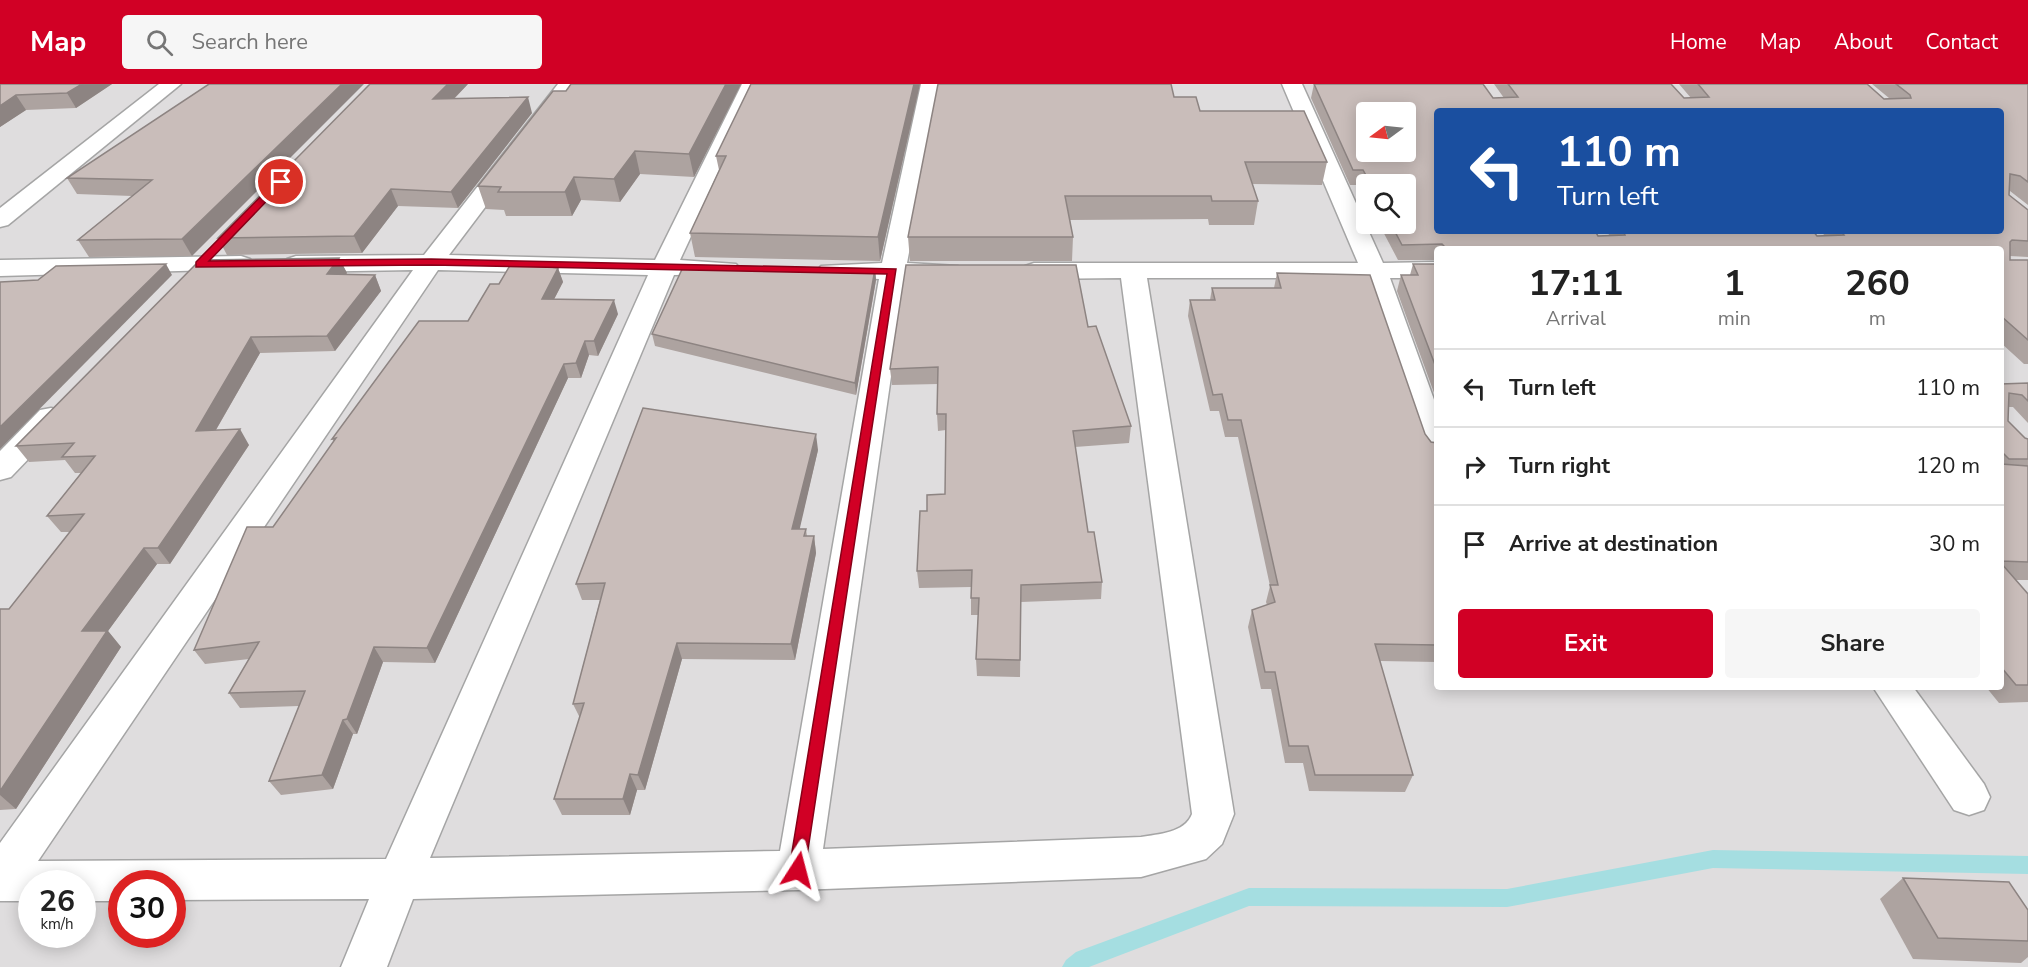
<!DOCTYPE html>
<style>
:root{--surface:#fff;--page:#f6f6f6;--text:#222;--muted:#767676;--line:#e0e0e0;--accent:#d10025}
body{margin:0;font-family:"Nunito Sans",sans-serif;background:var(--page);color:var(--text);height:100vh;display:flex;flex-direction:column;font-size:22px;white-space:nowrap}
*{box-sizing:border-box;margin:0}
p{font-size:20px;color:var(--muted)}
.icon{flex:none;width:33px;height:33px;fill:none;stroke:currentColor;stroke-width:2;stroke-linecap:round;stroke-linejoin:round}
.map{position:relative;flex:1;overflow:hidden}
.sheet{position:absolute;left:1434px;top:162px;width:570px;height:444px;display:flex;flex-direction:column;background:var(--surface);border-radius:6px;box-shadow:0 3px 15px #0003}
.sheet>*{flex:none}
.guide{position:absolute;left:1434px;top:24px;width:570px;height:126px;border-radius:6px;box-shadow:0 3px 15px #0003;background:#1a4fa0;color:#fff;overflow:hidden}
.needle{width:39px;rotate:255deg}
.fabs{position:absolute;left:1356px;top:18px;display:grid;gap:12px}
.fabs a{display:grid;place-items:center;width:60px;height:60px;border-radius:6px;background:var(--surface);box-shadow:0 3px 15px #0003;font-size:30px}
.speed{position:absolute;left:18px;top:786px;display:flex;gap:12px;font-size:30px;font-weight:700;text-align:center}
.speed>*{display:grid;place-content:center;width:78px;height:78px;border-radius:50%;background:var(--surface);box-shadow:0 3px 15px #0003;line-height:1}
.speed small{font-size:15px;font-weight:400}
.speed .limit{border:9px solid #d22;background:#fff;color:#111}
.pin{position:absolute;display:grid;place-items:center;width:51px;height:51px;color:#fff;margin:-26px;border:3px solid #fff;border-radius:50%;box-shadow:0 2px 6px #0007}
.me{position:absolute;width:66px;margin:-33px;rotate:9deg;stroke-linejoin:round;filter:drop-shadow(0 0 4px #0008)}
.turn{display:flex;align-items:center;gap:21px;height:126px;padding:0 24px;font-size:27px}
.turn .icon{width:78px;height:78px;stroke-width:2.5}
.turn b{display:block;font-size:42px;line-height:51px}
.eta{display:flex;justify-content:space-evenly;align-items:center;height:102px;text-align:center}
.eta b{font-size:36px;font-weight:700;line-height:42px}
.primary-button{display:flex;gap:12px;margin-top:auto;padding:12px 24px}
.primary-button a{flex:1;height:69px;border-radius:6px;background:var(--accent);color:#fff;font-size:24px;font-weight:700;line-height:69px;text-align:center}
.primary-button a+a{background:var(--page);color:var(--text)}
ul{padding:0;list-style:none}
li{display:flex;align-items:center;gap:18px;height:78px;padding:0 24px;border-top:2px solid var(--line)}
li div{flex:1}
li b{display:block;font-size:22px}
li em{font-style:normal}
header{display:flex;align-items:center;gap:36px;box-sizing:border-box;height:84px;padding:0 30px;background:var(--accent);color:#fff}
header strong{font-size:28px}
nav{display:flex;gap:33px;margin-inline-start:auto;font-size:21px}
.search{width:420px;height:54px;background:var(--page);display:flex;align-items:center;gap:15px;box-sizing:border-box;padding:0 21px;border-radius:6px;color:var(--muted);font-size:22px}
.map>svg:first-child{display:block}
.residential{fill:#dfddde;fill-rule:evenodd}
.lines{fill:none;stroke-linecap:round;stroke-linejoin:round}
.stream{fill:#a5dee1;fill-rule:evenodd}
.minor-casing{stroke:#a5a5a5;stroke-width:3}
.minor{fill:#fff;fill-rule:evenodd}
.wall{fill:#ada3a0;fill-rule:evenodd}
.shaded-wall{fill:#8d8482}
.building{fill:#c9bdba;stroke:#8d8482;stroke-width:1.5;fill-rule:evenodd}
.route{fill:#d10025;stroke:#880018;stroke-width:1.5}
</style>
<header>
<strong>Map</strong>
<div class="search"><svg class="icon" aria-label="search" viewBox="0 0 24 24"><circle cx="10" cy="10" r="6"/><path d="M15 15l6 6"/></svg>Search here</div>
<nav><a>Home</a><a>Map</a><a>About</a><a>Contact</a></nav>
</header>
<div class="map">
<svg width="2028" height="883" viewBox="0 0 2028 883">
<rect width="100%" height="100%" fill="#f1ece7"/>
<!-- residential -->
<path class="residential" d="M0,0H2028V883H0ZM1437,27H2001V147H1437ZM1366,28H1406V68H1366ZM1366,100H1406V140H1366ZM1437,165H2001V603H1437ZM32,800H82V850H32ZM122,800H172V850H122Z"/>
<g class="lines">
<!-- stream -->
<path class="stream" d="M1713,766L2028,772V790L1713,784L1507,823L1249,822L1089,883H1062L1066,876L1076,868L1249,804L1507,805Z"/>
<defs>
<g id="minor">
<path d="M159,0H181L8,141L0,143V124Z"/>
<path d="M558,0H578L449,171L655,176L742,0H762L680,176L736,180L740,185L736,190L674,191L430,774L780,767L879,195L821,192L817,187L821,182L882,179L921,0H941L907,179L958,182L962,187L958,192L905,195L823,765L1141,753C1158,750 1185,749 1192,730L1121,194L1034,195L1025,192L1021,187L1025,182L1034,179H1358L1282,0H1302L1383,179L1437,178V194H1390L1437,324V376L1426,373L1422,366L1364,194H1147L1234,730L1222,760L1206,775L1141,793L798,806L413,815L387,883H341L369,815L172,816V800H122V817H82V800H32V817H0V759L413,186L296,188L287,185L283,180L287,175L296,172L424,171ZM438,186L648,191L386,775L38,777Z"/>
<path d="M241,172L250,175L254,180L250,185L0,192V176Z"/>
<path d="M51,324L62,326L66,333L62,340L11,393L0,396V367L40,326Z"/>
<path d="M1873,603H1913L1984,700L1990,713L1984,726L1969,731L1954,726Z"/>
</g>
</defs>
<!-- minor casing -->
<use href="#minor" class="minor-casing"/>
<!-- minor -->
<use href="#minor" class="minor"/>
</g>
<!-- wall -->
<g class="wall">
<path d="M0,0H112L76,24L26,26L0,43Z"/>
<path d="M209,0L192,172L89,173L78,156L132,112L77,110L67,94Z"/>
<path d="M468,0L454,15L532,29L458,124L398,122L362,169L227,171L218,154Z"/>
<path d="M741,0L694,93L640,90L620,118L581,116L572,132H506L504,126L486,125L478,102Z"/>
<path d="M751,0H920L880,177L695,173L690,149L719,86L716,72Z"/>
<path d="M1314,0H1483L1493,14H1504L1494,0H1671L1684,14H1691L1679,0H1867L1884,15L1889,14L1872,0H2028V121L2010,107H2009V111L2028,126V173L2010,172V176H2028V280H2024L2001,259V165H1437V176H1398L1379,140H1406V100H1366V114L1360,101H1350L1311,14ZM1437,27L2001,147H1821L1824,151L1817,152L1813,147H1607L1609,151L1598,152Z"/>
<path d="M1174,13L1200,27L1327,78L1322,101L1252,100L1258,117L1254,141H1209L1208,135L1070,136L1073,153L1072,177H910L908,153Z"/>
<path d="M339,174L347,189L345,191H375L381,207L335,267L260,269L216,346L249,361L170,480H157L108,547L121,563L16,725L0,726V525H9L70,448H61L47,432L81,389H75L65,376L29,378L16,362Z"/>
<path d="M1413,180H1437V317L1397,207L1401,191H1410Z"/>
<path d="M558,184L563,198L554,215L618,230L598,272L589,271L581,294H568L435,579L383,578L357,650H353L333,705L281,711L269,697L299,622L240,624L229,609L249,575L205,580L194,566L273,443L334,358L332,355L468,237L499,200Z"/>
<path d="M875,185L876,196L856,311L655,262L652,250Z"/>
<path d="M1277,189L1425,350L1431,358L1437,359V578L1380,577L1413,691L1405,708L1309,707L1303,679H1285L1271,605H1261L1248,543L1252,526L1267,521L1266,518L1270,502L1238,353H1225L1219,327H1210L1188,232L1190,216H1210L1212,204H1274Z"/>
<path d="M1088,243L1131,342L1129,359L1075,363L1088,448L1102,498L1101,515L1021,518L1020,593L977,592L976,575L978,531H971V503L919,504L917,487L927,427L945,410L946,346L938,347L937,330L938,300L892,301L890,285Z"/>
<path d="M2028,299V339L2013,323H2008V337L2025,354L2028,355V496H2016L2028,510V618L1999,619L1986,603H2001V300Z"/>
<path d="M818,366L799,445H806L807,452H814L816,469L795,576L682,575L645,706H637L630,731H562L554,715L580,634L573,620L600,516H582L576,500Z"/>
<path d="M1903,794L2028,826V873L2021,879L1913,875L1880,815Z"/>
</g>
<!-- shaded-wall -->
<g class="shaded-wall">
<path d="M82,0H112L76,24L67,9Z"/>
<path d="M342,0H364L192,172L182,155Z"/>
<path d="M448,0H468L438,31L433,15Z"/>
<path d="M726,0H741L694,93L689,70Z"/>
<path d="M914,0H920L880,177L878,153Z"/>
<path d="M16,11L26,26L0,43V22Z"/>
<path d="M528,13L532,29L458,124L451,108Z"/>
<path d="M635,67L640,90L620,118L614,95Z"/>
<path d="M574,93L581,116L572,132L565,108Z"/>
<path d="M391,105L398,122L362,169L354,152Z"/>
<path d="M339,174L347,189L334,205L327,190Z"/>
<path d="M166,180L172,191L0,365V343Z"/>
<path d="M558,184L563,198L547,229L542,215Z"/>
<path d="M875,185L876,196L856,311L855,299Z"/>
<path d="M375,191L381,207L335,267L327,252Z"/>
<path d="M614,216L618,230L598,272L594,257Z"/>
<path d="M251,253L260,269L206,363L196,347Z"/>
<path d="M585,257L589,271L581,294L576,279Z"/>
<path d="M564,280L568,294L435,579L427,564Z"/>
<path d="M240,345L249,361L170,480L158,464Z"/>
<path d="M816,350L818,366L796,461L792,445Z"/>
<path d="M814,452L816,469L795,576L791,560Z"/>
<path d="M144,464L157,480L108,547L121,563L16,725L0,711V707L82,547Z"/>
<path d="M677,559L682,575L645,706L638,691Z"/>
<path d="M374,563L383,578L357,650L347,635Z"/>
<path d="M343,636L353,650L333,705L322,691Z"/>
<path d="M630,690L637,706L630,731L623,715Z"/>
</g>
<!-- building -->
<g class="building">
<path d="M0,0H82L67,9L16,11L0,22Z"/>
<path d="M209,0H342L182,155L78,156L152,96L67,94Z"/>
<path d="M370,0H448L433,15L528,13L451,108L391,105L354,152L218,154Z"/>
<path d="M571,0H726L689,70L635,67L614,95L574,93L565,108H498L501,103L478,102L553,7H566Z"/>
<path d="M751,0H914L878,153L690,149L726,72H716Z"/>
<path d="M938,0H1171L1174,13H1196L1200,27H1304L1327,78H1245L1258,117H1212L1211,112H1065L1073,153H908Z"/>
<path d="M1314,0H1483L1493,14L1518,13L1508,0H1671L1684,14L1709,13L1698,0H1867L1884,15L1911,14L1910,11L1896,0H2028V98L2020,92L2010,90L2009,111L2028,126V157L2012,156L2010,158V176H2028V256L2001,232V165H1444V162L1442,160L1402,161L1391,140H1406V100H1371L1363,86H1353ZM1437,27H2001V147H1841L1844,151L1817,152L1813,147H1623L1625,151L1598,152L1595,147H1437ZM1366,28H1406V68H1366Z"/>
<path d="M339,174L327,190L375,191L327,252L251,253L196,347L240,345L158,464H144L82,547H107L0,707V525H9L84,430L47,432L95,372L62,373L74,359L16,362L200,176Z"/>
<path d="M512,178L558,184L542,215L614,216L594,257H585L576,279L564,280L427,564L374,563L347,635L343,636L322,691L269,697L305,607L229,609L259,558L194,566L247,443H273L336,354L332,355L419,237H468L490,200H499Z"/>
<path d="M166,180L0,343V198L38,196L56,182Z"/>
<path d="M1413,180H1437V286L1401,191H1418Z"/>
<path d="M684,181L875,185L855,299L652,250Z"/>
<path d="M906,181H1076L1088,243L1096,242L1131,342L1073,347L1088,448H1094L1102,498L1021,501L1020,576L976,575L979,514H971L972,486L917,487L920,427H927V411L945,410L946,330H937L938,283L890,285Z"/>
<path d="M1277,189L1370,191L1425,350L1431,358L1437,359V561L1375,560L1413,691H1315L1308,662H1289L1275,588H1265L1252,526L1275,518L1270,501H1278L1241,336H1228L1222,310L1213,311L1190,216H1215L1212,204H1281Z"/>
<path d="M2028,299V317L2022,311L2009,309L2008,337L2025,354L2028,355V375H2009L2001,367V300Z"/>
<path d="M643,324L816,350L792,445H806L804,452H814L791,560L677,559L638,691L630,690L623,715H554L584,619L573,620L605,499L576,500Z"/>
<path d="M2001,380L2028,382V478L2001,477Z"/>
<path d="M2001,479L2028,510V601H2016L2001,583Z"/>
<path d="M1903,794L2009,798L2028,826V857L1938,854Z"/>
</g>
<!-- route -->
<path class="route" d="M277,96L285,98L209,177L431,175L896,185L804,792L798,794L792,792L789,786L887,190L431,181L196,183V178Z"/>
</svg>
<div class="fabs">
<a><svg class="needle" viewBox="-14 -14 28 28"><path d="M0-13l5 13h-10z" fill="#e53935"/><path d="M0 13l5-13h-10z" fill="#767676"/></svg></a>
<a><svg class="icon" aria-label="search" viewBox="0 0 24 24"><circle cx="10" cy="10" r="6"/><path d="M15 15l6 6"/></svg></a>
</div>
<div class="speed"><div>26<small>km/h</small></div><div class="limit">30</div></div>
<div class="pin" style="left:281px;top:98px;background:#d93025"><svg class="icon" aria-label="arrive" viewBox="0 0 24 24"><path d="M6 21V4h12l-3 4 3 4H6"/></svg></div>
<svg class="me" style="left:798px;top:786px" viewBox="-20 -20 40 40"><path d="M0-17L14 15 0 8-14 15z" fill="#d10025" stroke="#fff" stroke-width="4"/></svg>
<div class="guide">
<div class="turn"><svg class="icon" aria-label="left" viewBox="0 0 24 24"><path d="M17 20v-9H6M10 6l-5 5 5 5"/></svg><div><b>110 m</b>Turn left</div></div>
</div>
<section class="sheet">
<div class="eta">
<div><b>17:11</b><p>Arrival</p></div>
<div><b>1</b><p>min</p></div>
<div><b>260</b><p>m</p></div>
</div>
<ul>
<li><svg class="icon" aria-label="left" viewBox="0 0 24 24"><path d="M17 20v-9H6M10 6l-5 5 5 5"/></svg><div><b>Turn left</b></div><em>110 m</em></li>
<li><svg class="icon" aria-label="right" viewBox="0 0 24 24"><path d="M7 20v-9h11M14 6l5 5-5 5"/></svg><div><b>Turn right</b></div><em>120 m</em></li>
<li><svg class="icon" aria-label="arrive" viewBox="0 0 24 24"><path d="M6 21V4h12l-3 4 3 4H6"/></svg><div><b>Arrive at destination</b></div><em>30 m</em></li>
</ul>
<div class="primary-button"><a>Exit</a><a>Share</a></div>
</section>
</div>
